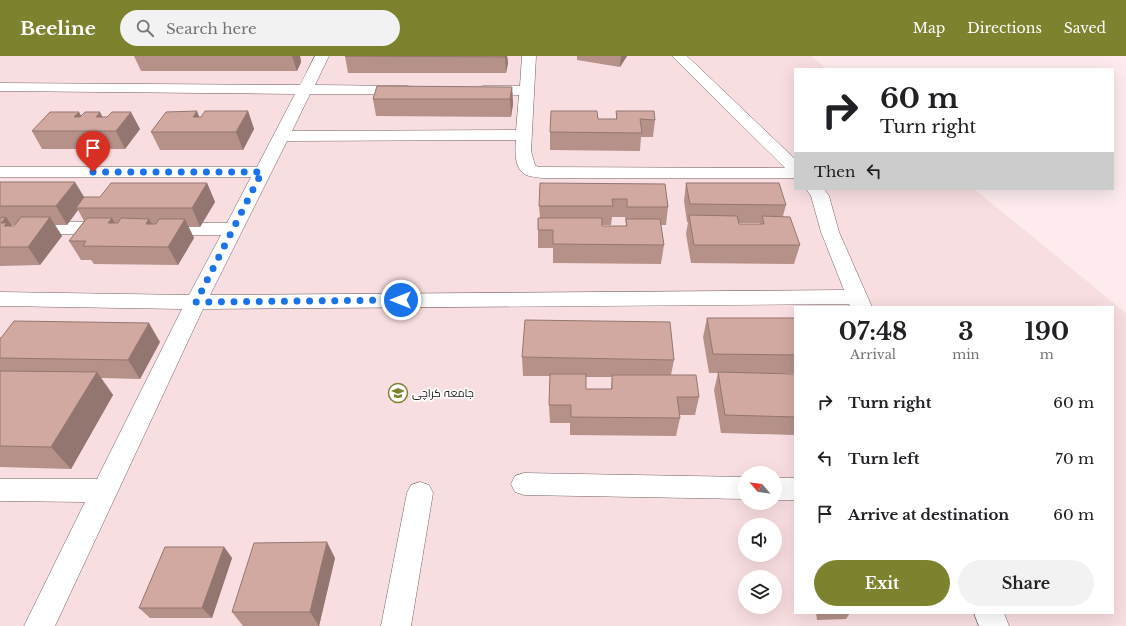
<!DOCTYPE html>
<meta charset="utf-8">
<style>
:root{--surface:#fff;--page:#f2f2f2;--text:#202124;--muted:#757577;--accent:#7c822d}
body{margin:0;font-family:"Libre Baskerville",Cairo,serif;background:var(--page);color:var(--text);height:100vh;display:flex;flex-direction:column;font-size:15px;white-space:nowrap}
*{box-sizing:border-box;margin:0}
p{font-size:13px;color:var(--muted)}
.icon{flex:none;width:22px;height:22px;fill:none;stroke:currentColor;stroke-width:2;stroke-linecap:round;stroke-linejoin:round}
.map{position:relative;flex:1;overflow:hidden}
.drawer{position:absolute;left:794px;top:250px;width:320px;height:308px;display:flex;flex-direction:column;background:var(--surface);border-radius:0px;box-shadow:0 4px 16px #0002}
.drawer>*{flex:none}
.guide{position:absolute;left:794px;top:12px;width:320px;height:122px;border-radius:0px;box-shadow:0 4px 16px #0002;background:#fff;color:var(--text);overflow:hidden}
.needle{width:26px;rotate:298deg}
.fabs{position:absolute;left:738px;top:410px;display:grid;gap:8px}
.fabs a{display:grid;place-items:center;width:44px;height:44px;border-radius:50%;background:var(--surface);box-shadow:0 4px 16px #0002;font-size:20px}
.pin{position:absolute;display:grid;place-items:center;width:34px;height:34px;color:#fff;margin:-41px -17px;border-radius:50% 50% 50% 0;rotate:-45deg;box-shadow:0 0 4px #0007}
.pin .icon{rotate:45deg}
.me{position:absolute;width:44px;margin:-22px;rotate:270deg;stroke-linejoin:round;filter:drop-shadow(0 0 3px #0008)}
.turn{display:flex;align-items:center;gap:14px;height:84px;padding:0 20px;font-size:18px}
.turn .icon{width:52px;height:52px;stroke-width:2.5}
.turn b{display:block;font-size:28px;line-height:34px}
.then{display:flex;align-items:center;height:38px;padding:0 20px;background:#0003;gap:8px;font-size:15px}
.eta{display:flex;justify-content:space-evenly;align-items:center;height:68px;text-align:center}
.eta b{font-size:24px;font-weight:700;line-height:28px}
.cta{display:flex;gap:8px;margin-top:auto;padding:8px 20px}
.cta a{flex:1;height:46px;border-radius:24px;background:var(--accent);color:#fff;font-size:16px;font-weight:700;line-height:46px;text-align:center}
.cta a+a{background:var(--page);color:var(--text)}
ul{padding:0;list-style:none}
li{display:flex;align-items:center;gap:12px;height:56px;padding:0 20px}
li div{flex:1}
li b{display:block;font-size:15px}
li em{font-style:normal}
header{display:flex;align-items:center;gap:24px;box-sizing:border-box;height:56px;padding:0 20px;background:var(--accent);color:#fff}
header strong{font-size:19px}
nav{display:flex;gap:22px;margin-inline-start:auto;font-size:14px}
.search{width:280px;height:36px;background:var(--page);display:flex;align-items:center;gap:10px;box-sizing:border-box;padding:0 14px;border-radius:22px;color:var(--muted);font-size:15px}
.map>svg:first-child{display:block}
.built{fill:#f9dee1;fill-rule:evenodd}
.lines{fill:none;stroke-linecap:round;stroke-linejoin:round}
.minor-casing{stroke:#736465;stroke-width:1}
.minor{fill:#fff;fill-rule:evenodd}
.wall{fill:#b5918a;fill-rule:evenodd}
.shaded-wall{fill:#937670}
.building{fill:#d2a9a0;stroke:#937670}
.route{stroke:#1a73e8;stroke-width:7;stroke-dasharray:0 12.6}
.labels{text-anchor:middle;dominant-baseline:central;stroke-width:3.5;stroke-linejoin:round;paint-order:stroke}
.poi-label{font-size:11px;fill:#211b1c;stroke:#fff;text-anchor:start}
</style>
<header>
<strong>Beeline</strong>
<div class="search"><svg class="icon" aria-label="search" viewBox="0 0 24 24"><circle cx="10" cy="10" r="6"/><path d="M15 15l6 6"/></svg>Search here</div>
<nav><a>Map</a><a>Directions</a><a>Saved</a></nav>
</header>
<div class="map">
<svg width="1126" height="570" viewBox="0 0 1126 570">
<rect width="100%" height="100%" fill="#fdebed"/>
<!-- built -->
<path class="built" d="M0,0H811L827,13H795V133H974L1126,257V570H0ZM795,251H1113V557H795ZM745,417H775V447H745ZM745,469H775V499H745ZM745,521H775V551H745Z"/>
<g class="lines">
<defs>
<g id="minor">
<path d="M315,0H329L315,29L407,30L412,31L414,34L412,37L407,38H310L292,75L516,74L519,39L483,38L478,37L476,34L478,31L483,30H520L522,0H536L531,95L535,109L538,111L785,112L672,0H687L795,103V122H542C537,121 531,121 526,119C514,113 515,95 516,84L287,85L210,239L844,234L821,176L811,140L806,133H824L829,140L839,176L872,251H850L849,248L203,253L55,570H24L85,446L0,445V423H97L182,253L0,250V236L189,239L221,179H159L152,177L150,173L152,169L159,167H227L251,121H0V111H257L295,38L0,35V27L300,29Z"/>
<path d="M0,166H109L116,168L118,172L116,176L109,178H0Z"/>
<path d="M524,417L745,421V443L524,439L515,436L511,428L515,420Z"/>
<rect x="775" y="422" width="20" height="22"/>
<path d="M420,426L429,429L433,437L411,570H381L407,437L411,429Z"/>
<path d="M974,557H1004L1009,570H979Z"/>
</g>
</defs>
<!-- minor casing -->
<use href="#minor" class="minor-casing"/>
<!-- minor -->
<use href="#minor" class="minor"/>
</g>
<!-- wall -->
<g class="wall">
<path d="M134,0H300L301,6L297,15H141Z"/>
<path d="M345,0H507L508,7L506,17H348Z"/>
<path d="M577,0H627L620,11L577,4Z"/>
<path d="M512,31L513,48L511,61L376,60L373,43Z"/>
<path d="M248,55L254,73L243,94H160L151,76L199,61Z"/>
<path d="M616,55L655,64L653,81H641L640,95L550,94V76L598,63H616Z"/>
<path d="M79,56L81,60L103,61L140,73L125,93H42L32,75Z"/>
<path d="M0,126L84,142L100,141L207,127L215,146L200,171H188L194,182L178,209L94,208L91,204H81L69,185L84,165L78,154L67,169H55L62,180L40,209L0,210ZM11,169H15L14,170H12Z"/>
<path d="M686,127L786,149L783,160L800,189L794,208L691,207L686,178L688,166H687L684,145ZM739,167H760V168H739Z"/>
<path d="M665,128L668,151L666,169H661L664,189L661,208L553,207V192H538V174L540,162L539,150ZM612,161H625L626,170H602V169H611Z"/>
<path d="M707,262H795V317H768L795,318V379L721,377L714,334L718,317H709L703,281Z"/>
<path d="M0,282L160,286L140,323L101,322L113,339L71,413L0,411Z"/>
<path d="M522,301L674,304L671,319L699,341L695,359H679L680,362L676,380L570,379V367H550L549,349L550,320H523ZM586,321H612L611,333H586Z"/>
<path d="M224,491L232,502L212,562H150L139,552Z"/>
<path d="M335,502L319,570H243L232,556Z"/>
<path d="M816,557H850L846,563L817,564Z"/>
</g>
<!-- shaded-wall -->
<g class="shaded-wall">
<path d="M292,0H300L301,6L297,15Z"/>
<path d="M505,0H507L508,7L506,17Z"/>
<path d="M621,0H627L620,11Z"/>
<path d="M512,31L513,48L511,61L510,43Z"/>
<path d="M197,55L204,73L193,61Z"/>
<path d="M248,55L254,73L243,94L236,76Z"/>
<path d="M79,56L88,73L74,61Z"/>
<path d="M100,56L109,73L96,61Z"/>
<path d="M131,56L140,73L125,93L116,75Z"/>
<path d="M75,126L86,144L76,152L78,154L67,169L56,150Z"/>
<path d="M207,127L215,146L200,171L192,152Z"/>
<path d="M6,161L19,180L20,185L1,167Z"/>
<path d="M50,161L62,180L40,209L28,191Z"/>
<path d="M112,162L122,181L108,167Z"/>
<path d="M149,163L159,181L146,168Z"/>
<path d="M185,163L194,182L178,209L168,191Z"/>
<path d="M149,267L160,286L140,323L128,304Z"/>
<path d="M97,316L113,339L71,413L51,391Z"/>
<path d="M327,486L335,502L319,570L310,556Z"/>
<path d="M224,491L232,502L212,562L202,552Z"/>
</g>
<!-- building -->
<g class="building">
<path d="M345,0H505V1Z"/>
<path d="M377,30L512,31L510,43H373Z"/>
<path d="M197,55L193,61H201L205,55H248L236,76H151L166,56Z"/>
<path d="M551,55H597L598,63H617L616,55H654L655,64L640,63L642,77L550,76Z"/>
<path d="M50,56H79L74,61H80L85,56H100L96,61H107L112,56H131L116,75H32Z"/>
<path d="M0,126H75L56,150H0Z"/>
<path d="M111,127H207L192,152H76L84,141H100Z"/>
<path d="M540,127L665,128L668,151H627V143H612L613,150H539Z"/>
<path d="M686,127H779L786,149L690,148Z"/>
<path d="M689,159L737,160L739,168H764L762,160L790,161L800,189H694Z"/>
<path d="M6,161L1,167H7L4,170H14L21,161H50L28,191H0V162Z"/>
<path d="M87,162H112L108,167H118L121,162L149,163L146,168H156L159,163H185L168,191L83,190L86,185H69Z"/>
<path d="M538,162H602V170H627L626,163H660L664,189L553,188V174H538Z"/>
<path d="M707,262H795V299L713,298Z"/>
<path d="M525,264L670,266L674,304L522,301Z"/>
<path d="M14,265L149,267L128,304L0,302V282H1Z"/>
<path d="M0,315L97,316L51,391L0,390Z"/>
<path d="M718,316L795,318V361L725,359Z"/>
<path d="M550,318H586V333H612V319H696L699,341H677L680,362L571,361V349H549Z"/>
<path d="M327,486L310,556H232L254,487Z"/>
<path d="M165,491H224L202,552H139Z"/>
</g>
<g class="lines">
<!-- route -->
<path class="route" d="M93,116H262L196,246L401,244"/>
</g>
<!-- icons -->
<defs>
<symbol id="university-ring" viewBox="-11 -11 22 22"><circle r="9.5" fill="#fff" stroke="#7c822d" stroke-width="1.5"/><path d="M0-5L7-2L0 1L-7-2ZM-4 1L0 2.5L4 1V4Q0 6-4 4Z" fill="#7c822d"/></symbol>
</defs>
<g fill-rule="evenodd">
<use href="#university-ring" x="387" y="326" width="22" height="22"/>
</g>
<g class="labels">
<!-- poi labels -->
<g class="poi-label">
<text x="412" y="337">جامعہ کراچی</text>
</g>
</g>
</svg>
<div class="fabs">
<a><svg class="needle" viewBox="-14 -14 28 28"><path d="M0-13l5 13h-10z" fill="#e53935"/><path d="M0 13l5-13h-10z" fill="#757577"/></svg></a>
<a><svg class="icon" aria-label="sound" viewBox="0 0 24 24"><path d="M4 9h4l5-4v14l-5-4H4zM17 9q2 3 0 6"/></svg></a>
<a><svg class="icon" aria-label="layers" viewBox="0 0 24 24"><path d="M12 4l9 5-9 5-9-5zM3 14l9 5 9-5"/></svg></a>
</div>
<div class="pin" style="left:93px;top:116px;background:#d93025"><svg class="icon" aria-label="arrive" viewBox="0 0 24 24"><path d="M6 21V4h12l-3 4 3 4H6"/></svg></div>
<svg class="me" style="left:401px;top:244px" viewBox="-20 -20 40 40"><circle r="17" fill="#1a73e8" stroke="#fff" stroke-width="3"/><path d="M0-11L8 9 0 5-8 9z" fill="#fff"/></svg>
<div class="guide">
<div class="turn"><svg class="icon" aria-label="right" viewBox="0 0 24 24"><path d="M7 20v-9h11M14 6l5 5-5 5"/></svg><div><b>60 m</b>Turn right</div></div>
<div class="then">Then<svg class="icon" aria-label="left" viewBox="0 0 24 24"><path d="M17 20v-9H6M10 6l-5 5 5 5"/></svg></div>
</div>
<section class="drawer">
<div class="eta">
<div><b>07:48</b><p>Arrival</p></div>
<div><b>3</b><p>min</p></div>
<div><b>190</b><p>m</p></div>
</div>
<ul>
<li><svg class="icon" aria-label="right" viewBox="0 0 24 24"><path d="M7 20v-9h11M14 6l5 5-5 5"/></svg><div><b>Turn right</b></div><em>60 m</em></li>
<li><svg class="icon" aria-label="left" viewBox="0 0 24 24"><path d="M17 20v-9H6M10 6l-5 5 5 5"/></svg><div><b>Turn left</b></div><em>70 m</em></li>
<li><svg class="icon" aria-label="arrive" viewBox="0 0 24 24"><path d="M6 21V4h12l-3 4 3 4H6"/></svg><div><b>Arrive at destination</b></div><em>60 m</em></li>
</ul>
<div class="cta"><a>Exit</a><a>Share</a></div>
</section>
</div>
